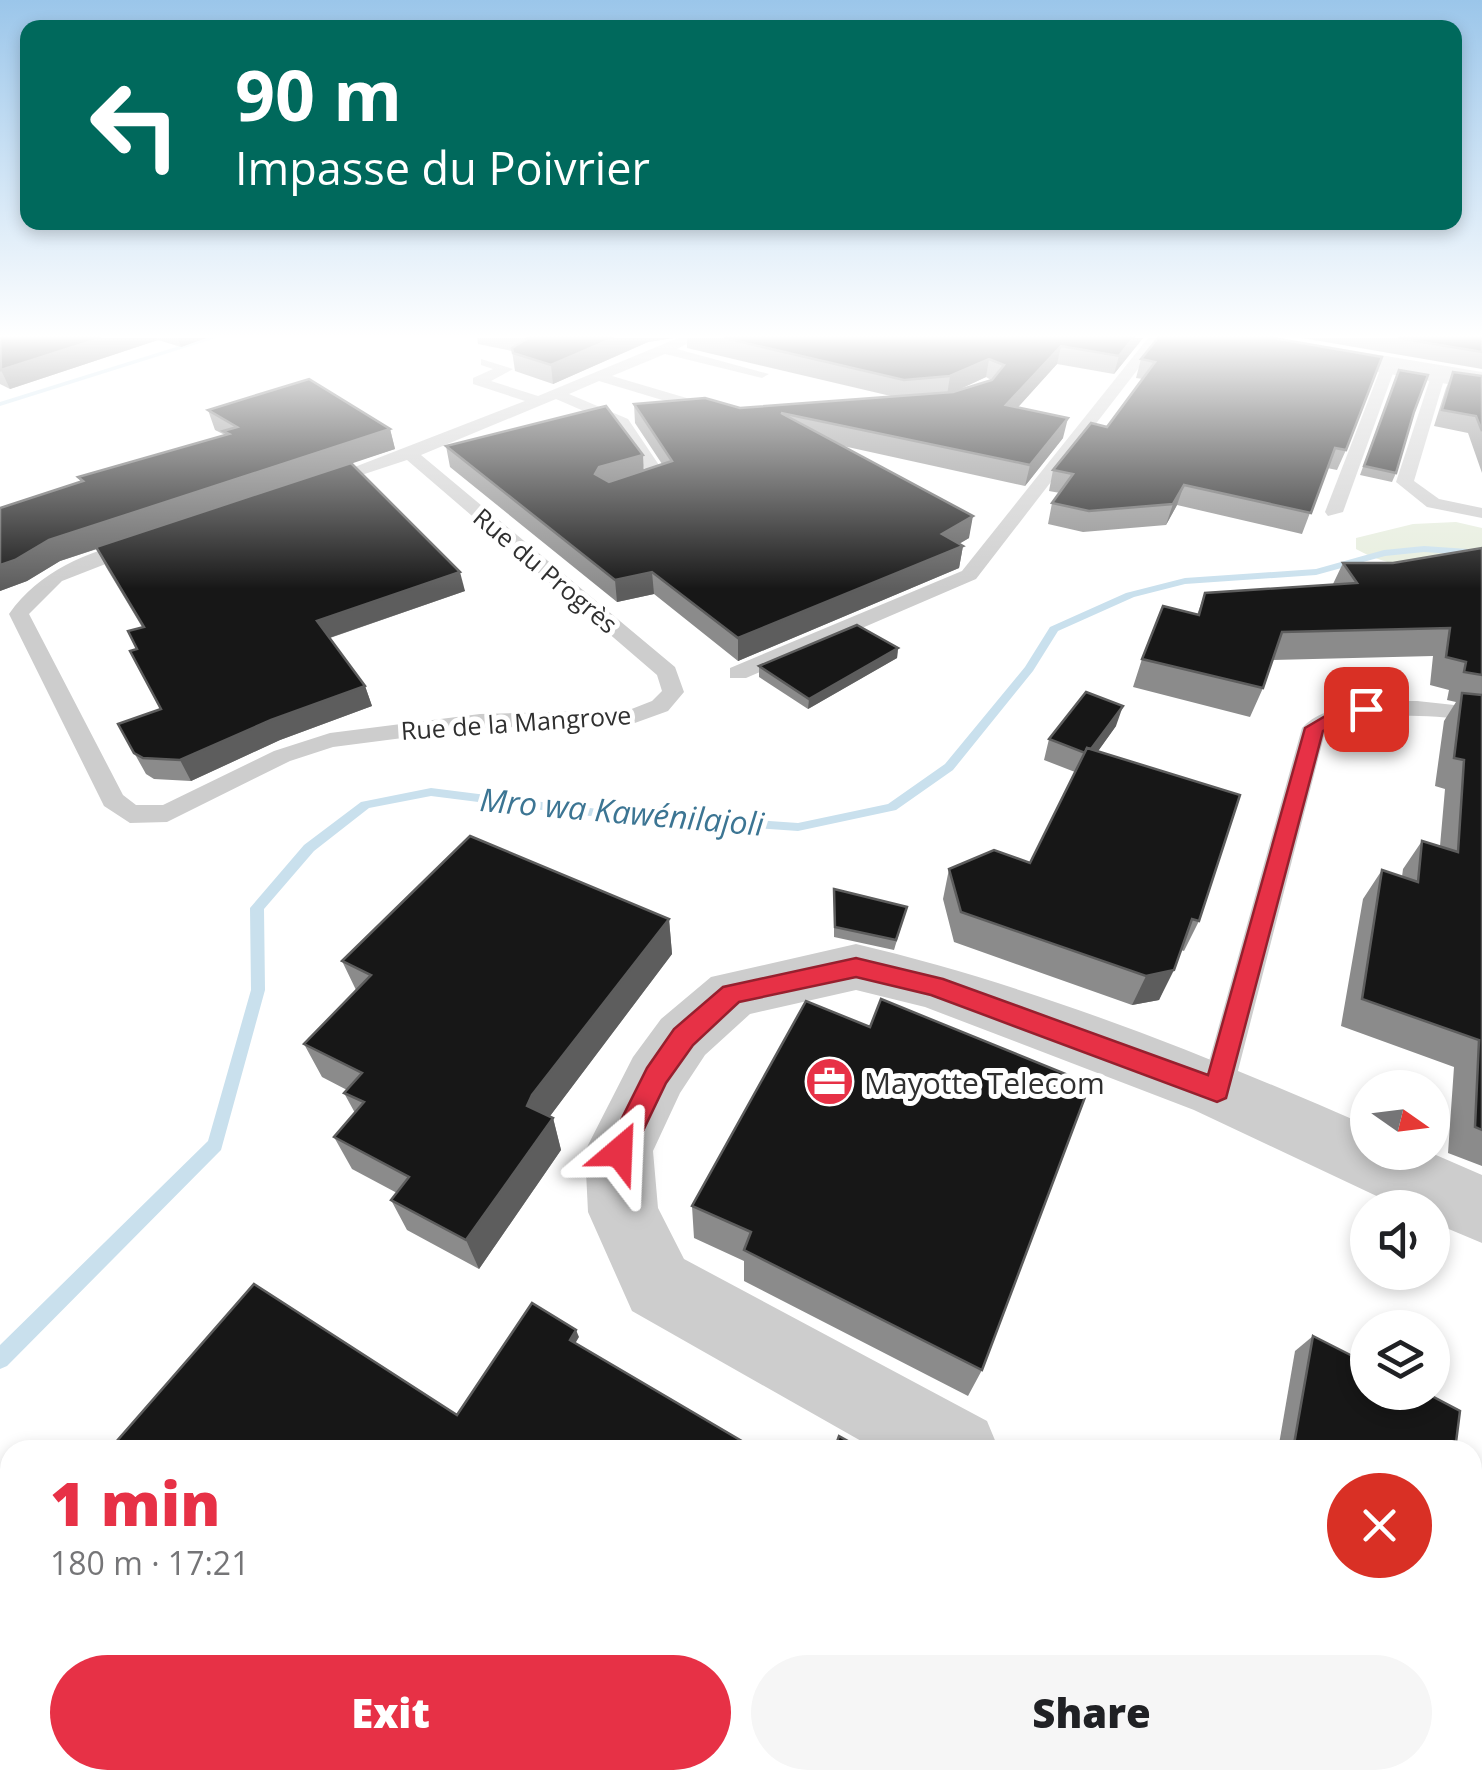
<!DOCTYPE html>
<meta charset="utf-8">
<style>
:root{--surface:#fff;--page:#f6f6f6;--text:#202124;--muted:#757577;--accent:#e73146}
body{margin:0;font-family:"Open Sans",sans-serif;background:var(--page);color:var(--text);height:100vh;display:flex;flex-direction:column;font-size:38px;white-space:nowrap}
*{box-sizing:border-box;margin:0}
p{font-size:32px;color:var(--muted)}
.icon{flex:none;width:55px;height:55px;fill:none;stroke:currentColor;stroke-width:2;stroke-linecap:round;stroke-linejoin:round}
.map{position:relative;flex:1;overflow:hidden}
.side{position:absolute;left:0px;top:1440px;width:1482px;height:350px;display:flex;flex-direction:column;background:var(--surface);border-radius:30px 30px 0 0;box-shadow:0 5px 15px #0003}
.side>*{flex:none}
.guide{position:absolute;left:20px;top:20px;width:1442px;height:210px;border-radius:20px;box-shadow:0 5px 15px #0003;background:#00695c;color:#fff;overflow:hidden}
.needle{width:65px;rotate:104deg}
.fabs{position:absolute;left:1350px;top:1070px;display:grid;gap:20px}
.fabs a{display:grid;place-items:center;width:100px;height:100px;border-radius:50%;background:var(--surface);box-shadow:0 5px 15px #0003;font-size:50px}
.pin{position:absolute;display:grid;place-items:center;width:85px;height:85px;color:#fff;margin:-42px;border-radius:20px;box-shadow:0 5px 15px #0006}
.me{position:absolute;width:110px;margin:-55px;rotate:26deg;stroke-linejoin:round;filter:drop-shadow(0 0 8px #0008)}
.turn{display:flex;align-items:center;gap:35px;height:210px;padding:0 50px;font-size:45px}
.turn .icon{width:130px;height:130px;stroke-width:2.5}
.turn b{display:block;font-size:70px;line-height:85px}
.round{display:grid;place-items:center;flex:none;width:105px;height:105px;border-radius:52px;background:var(--page)}
.head{display:flex;align-items:center;justify-content:space-between;height:170px;padding:0 50px}
h1{font-size:60px;font-weight:800;line-height:75px;color:var(--accent)}
.action{display:flex;gap:20px;margin-top:auto;padding:20px 50px}
.action a{flex:1;height:115px;border-radius:60px;background:var(--accent);color:#fff;font-size:40px;font-weight:800;line-height:115px;text-align:center}
.action a+a{background:var(--page);color:var(--text)}
.map>svg:first-child{display:block}
.green{fill:#e6eddd}
.lines{fill:none;stroke-linecap:round;stroke-linejoin:round}
.stream{fill:#c9e0ed;fill-rule:evenodd}
.service{fill:#cdcdcd;fill-rule:evenodd}
.minor{fill:#cdcdcd;fill-rule:evenodd}
.wall{fill:#8b8b8b;fill-rule:evenodd}
.shaded-wall{fill:#5d5d5d}
.building{fill:#171717;stroke:#5d5d5d;stroke-width:2.5}
.route{fill:#e73146;stroke:#96202e;stroke-width:2.5}
.labels{text-anchor:middle;dominant-baseline:central;stroke-width:10;stroke-linejoin:round;paint-order:stroke}
.far-street-label{font-size:25px;fill:#303030;stroke:#fff}
.poi-label{font-size:30px;fill:#303030;stroke:#fff;text-anchor:start}
.water-label{font-size:32px;font-style:italic;fill:#3c7593;stroke:#fff}
</style>
<div class="map">
<svg width="1482" height="1790" viewBox="0 0 1482 1790">
<rect width="100%" height="100%" fill="#fff"/>
<!-- green -->
<path class="green" d="M1456,522L1482,528V572C1439,569 1394,571 1356,549V538L1413,524Z"/>
<g class="lines">
<!-- stream -->
<g class="stream">
<path d="M205,338H216L0,406V402Z"/>
<path d="M1424,546L1482,550V556L1424,552L1385,556L1316,575L1185,584L1134,597L1058,631L1033,671L953,770L896,810L798,831L606,818L431,796L369,808L314,851L264,909L265,990L221,1150L7,1366L0,1369V1345L208,1141L251,990L250,908L304,845L361,802L431,788L606,810L798,823L888,804L945,764L1025,667L1050,627L1126,593L1185,578L1316,569L1384,550Z"/>
</g>
<!-- service -->
<g class="service">
<path d="M678,338H698L677,349L769,374L762,378L665,354L612,376L717,407V413L712,415L599,381L569,394L628,419L669,480L666,484L635,489V481L650,477L616,425L556,399L421,455L675,667L684,692L668,711L632,724L480,728L333,747L290,761L167,822L130,823L104,806L9,614C40,570 86,553 137,539L146,545L144,549L62,581L29,614L123,795L136,805H163L274,751L330,733L480,714L629,710L652,701L662,691L657,675L407,460L325,487L316,482L525,401L473,384V378L493,369L481,365V359L513,369L491,381L538,396Z"/>
<path d="M1148,338H1162L976,579L746,678H730V668L962,571Z"/>
<path d="M1389,361L1396,365L1343,512L1328,516L1325,512L1382,365Z"/>
<path d="M1439,369L1446,373L1414,481L1439,499L1482,508V518L1427,507L1396,482L1432,373Z"/>
<path d="M1417,701L1482,708V722C1427,714 1377,710 1325,732L1233,1090L1228,1100L1217,1104L1206,1100L1201,1090L1302,728C1326,701 1384,701 1417,701Z"/>
</g>
<!-- minor -->
<g class="minor">
<path d="M1215,338H1278L1482,372V390L1228,346Z"/>
<path d="M856,944C1031,985 1203,1054 1368,1126V1152H1429L1482,1175V1243L1432,1222V1208H1402L1194,1110L925,1007L856,990L750,1014L705,1055L680,1093L653,1151L658,1208L684,1259L987,1421L999,1450H877L632,1311L588,1212L585,1151L633,1057L661,1019L711,977Z"/>
<path d="M1472,1684L1482,1688V1787L1466,1780H1472Z"/>
</g>
</g>
<!-- wall -->
<g class="wall">
<path d="M0,338H206L181,347L158,340L10,389L0,384Z"/>
<path d="M477,338H673L648,342L553,384L515,371L512,351L478,344Z"/>
<path d="M687,338H1143L1114,374L1057,364L1018,407L1063,438L1025,486L843,446L969,538L959,544L963,546L959,568L738,661L654,594L617,602L450,467L446,446L644,470L662,464L635,423L634,404L740,408L895,397L687,348ZM986,377L991,380L954,392Z"/>
<path d="M1158,338L1346,450L1337,470L1327,468L1302,534L1177,505L1166,525L1083,532L1048,524L1052,503L1060,493L1049,491L1053,470L1107,427L1143,379L1136,378L1141,359Z"/>
<path d="M1302,338H1482V369Z"/>
<path d="M1453,372L1482,376V473L1468,433L1434,426L1446,388Z"/>
<path d="M1395,379L1414,412L1396,473L1392,482L1360,475Z"/>
<path d="M208,410L390,429L395,449L351,463L465,591L330,638L365,686L372,706L280,740L191,781L154,779L146,774L118,724L161,709L137,649L142,627L106,567L97,549L60,561L27,581L0,591V508L81,482L78,477L225,435L215,430Z"/>
<path d="M1482,548V1166L1448,1153L1454,1067L1341,1026L1363,899L1382,870L1402,877L1403,869L1422,841L1440,846L1445,789L1435,786L1444,721L1456,702L1447,700L1449,690L1430,685L1433,656L1273,660L1263,688L1250,717L1133,687L1142,659L1197,615L1205,593L1333,584L1343,563H1393Z"/>
<path d="M898,648L897,658L808,709L759,677V666Z"/>
<path d="M1116,726L1098,751L1199,921L1184,951L1181,950L1159,1000L1132,1005L954,942L943,899L949,869L1030,863L1075,772L1044,760L1049,739Z"/>
<path d="M834,889L907,907L894,950L834,937Z"/>
<path d="M669,919L672,954L550,1116L553,1118L561,1150L479,1269L407,1230L391,1200L397,1193L352,1169L334,1137L355,1113L344,1093L347,1090L322,1077L304,1044L356,990L342,961Z"/>
<path d="M806,1001L982,1370L968,1396L744,1281V1261L694,1238L692,1206Z"/>
<path d="M1313,1336L1455,1450H1278L1295,1351Z"/>
</g>
<!-- shaded-wall -->
<g class="shaded-wall">
<path d="M101,338H157L158,340L10,389L1,370Z"/>
<path d="M178,338H206L181,347Z"/>
<path d="M614,338H673L648,342L553,384L551,365Z"/>
<path d="M1133,338H1143L1114,374L1119,356Z"/>
<path d="M1061,346L1057,364L1003,424L1006,405Z"/>
<path d="M989,359L986,377L947,395L950,376Z"/>
<path d="M1068,418L1063,438L1025,486L1030,465Z"/>
<path d="M390,429L395,449L60,561L27,581L0,591V565L49,540Z"/>
<path d="M643,455L644,476L601,488L595,474L599,467Z"/>
<path d="M1184,485L1177,505L1166,525L1173,504Z"/>
<path d="M973,516L969,538L938,556L942,534Z"/>
<path d="M963,546L959,568L738,661V638Z"/>
<path d="M460,572L465,591L323,640L317,621Z"/>
<path d="M652,572L654,594L617,602L615,580Z"/>
<path d="M898,648L897,658L808,709L809,699Z"/>
<path d="M365,686L372,706L280,740L191,781L180,760L271,720Z"/>
<path d="M1123,706L1116,726L1081,775L1087,754Z"/>
<path d="M669,919L672,954L541,1128L527,1106L532,1095Z"/>
<path d="M1174,970L1159,1000L1132,1005L1146,976Z"/>
<path d="M553,1118L561,1150L479,1269L466,1240Z"/>
<path d="M576,1330L579,1337L573,1347L570,1340Z"/>
<path d="M290,1780H300L294,1790H284Z"/>
</g>
<!-- building -->
<g class="building">
<path d="M0,338H101L1,370Z"/>
<path d="M528,338H614L551,365L513,353L512,348Z"/>
<path d="M724,338H1133L1119,356L1061,346L1006,405L1068,418L1030,465L781,413L973,516L942,534L963,546L738,638L652,572L615,580L446,446L606,406L643,455L599,467L595,474L609,482L672,461L634,404L705,398L740,408L953,392L992,380L1004,365L989,359L950,376L904,380Z"/>
<path d="M1158,338H1273L1382,357L1346,450L1335,448L1311,513L1184,485L1173,504L1089,511L1052,503L1073,474L1053,470L1091,423L1107,427L1155,362L1141,359Z"/>
<path d="M1398,338H1482V352Z"/>
<path d="M1399,370L1428,375L1414,412L1396,473L1364,466Z"/>
<path d="M1453,372L1482,376V431L1476,416L1442,410Z"/>
<path d="M309,379L390,429L49,540L15,560L0,565V508L83,481L78,477L229,434L223,431L237,427L208,410Z"/>
<path d="M351,463L460,572L317,621L365,686L271,720L180,760L143,758L134,753L118,724L161,709L130,651L137,649L128,631L144,627L96,547Z"/>
<path d="M1482,548V675L1464,672L1466,662L1446,657L1450,628L1282,632L1263,688L1142,659L1163,606L1199,615L1205,593L1357,583L1343,563H1393Z"/>
<path d="M857,625L898,648L809,699L759,666Z"/>
<path d="M1086,692L1123,706L1091,749L1087,748L1085,753L1049,739Z"/>
<path d="M1462,693L1482,695V1130L1475,1127L1479,1040L1362,999L1382,870L1418,882L1422,841L1458,852L1464,760L1454,758Z"/>
<path d="M1087,748L1240,795L1199,921L1192,919L1174,970L1146,976L961,912L949,869L994,850L1030,863Z"/>
<path d="M470,836L669,919L532,1095L527,1106L553,1118L466,1240L391,1200L409,1177L334,1137L364,1102L344,1093L362,1073L304,1044L371,975L342,961Z"/>
<path d="M834,889L907,907L896,940L835,927Z"/>
<path d="M881,999L1090,1084L982,1370L744,1250L751,1232L692,1206L806,1001L870,1027Z"/>
<path d="M254,1284L457,1415L532,1303L576,1330L570,1340L757,1450H109Z"/>
<path d="M1313,1336L1368,1364V1392H1424L1460,1411L1455,1450H1293Z"/>
<path d="M839,1436L864,1450H834Z"/>
<path d="M270,1780H290L284,1790H282Z"/>
<path d="M456,1780H977L974,1790H451Z"/>
</g>
<!-- sky -->
<linearGradient id="sky" x2="0" y2="1"><stop stop-color="#9bc6ea"/><stop offset="0.57" stop-color="#fff"/><stop offset="1" stop-color="#fff" stop-opacity="0"/></linearGradient>
<rect width="1482" height="589" fill="url(#sky)"/>
<!-- route -->
<path class="route" d="M1366,703L1375,709L1372,713L1323,731L1226,1098L1217,1102L931,995L856,977L739,1002L693,1045L666,1083L629,1160L619,1164L609,1160L605,1152L647,1068L674,1029L723,987L856,958L943,979L1208,1075L1305,728L1339,708Z"/>
<!-- icons -->
<defs>
<symbol id="office-disc" viewBox="-11 -11 22 22"><circle r="9.5" fill="#e73146" stroke="#fff"/><path d="M-6-3h4V-5.5h4V-3h4V5H-6ZM-1-4.5V-3h2v-1.5ZM-6 0V1H6V0Z" fill="#fff"/></symbol>
</defs>
<g fill-rule="evenodd">
<use href="#office-disc" x="802" y="1054" width="55" height="55"/>
</g>
<g class="labels">
<!-- far-street labels -->
<g class="far-street-label">
<text transform="translate(546 570) rotate(40)">Rue du Progrès</text>
<text transform="translate(516 722) rotate(-4)">Rue de la Mangrove</text>
</g>
<!-- poi labels -->
<g class="poi-label">
<text x="864" y="1082">Mayotte Telecom</text>
</g>
<!-- water labels -->
<g class="water-label">
<text transform="translate(622 811) rotate(5)">Mro wa Kawénilajoli</text>
</g>
</g>
</svg>
<div class="fabs">
<a><svg class="needle" viewBox="-14 -14 28 28"><path d="M0-13l5 13h-10z" fill="#e53935"/><path d="M0 13l5-13h-10z" fill="#757577"/></svg></a>
<a><svg class="icon" aria-label="sound" viewBox="0 0 24 24"><path d="M4 9h4l5-4v14l-5-4H4zM17 9q2 3 0 6"/></svg></a>
<a><svg class="icon" aria-label="layers" viewBox="0 0 24 24"><path d="M12 4l9 5-9 5-9-5zM3 14l9 5 9-5"/></svg></a>
</div>
<div class="pin" style="left:1366px;top:709px;background:#d93025"><svg class="icon" aria-label="arrive" viewBox="0 0 24 24"><path d="M6 21V4h12l-3 4 3 4H6"/></svg></div>
<svg class="me" style="left:619px;top:1152px" viewBox="-20 -20 40 40"><path d="M0-17L14 15 0 8-14 15z" fill="#e73146" stroke="#fff" stroke-width="4"/></svg>
<div class="guide">
<div class="turn"><svg class="icon" aria-label="left" viewBox="0 0 24 24"><path d="M17 20v-9H6M10 6l-5 5 5 5"/></svg><div><b>90 m</b>Impasse du Poivrier</div></div>
</div>
<section class="side">
<div class="head"><div><h1>1 min</h1><p>180 m · 17:21</p></div><a class="round" style="background:#d93025;color:#fff"><svg class="icon" aria-label="close" viewBox="0 0 24 24"><path d="M6 6l12 12M18 6L6 18"/></svg></a></div>
<div class="action"><a>Exit</a><a>Share</a></div>
</section>
</div>
